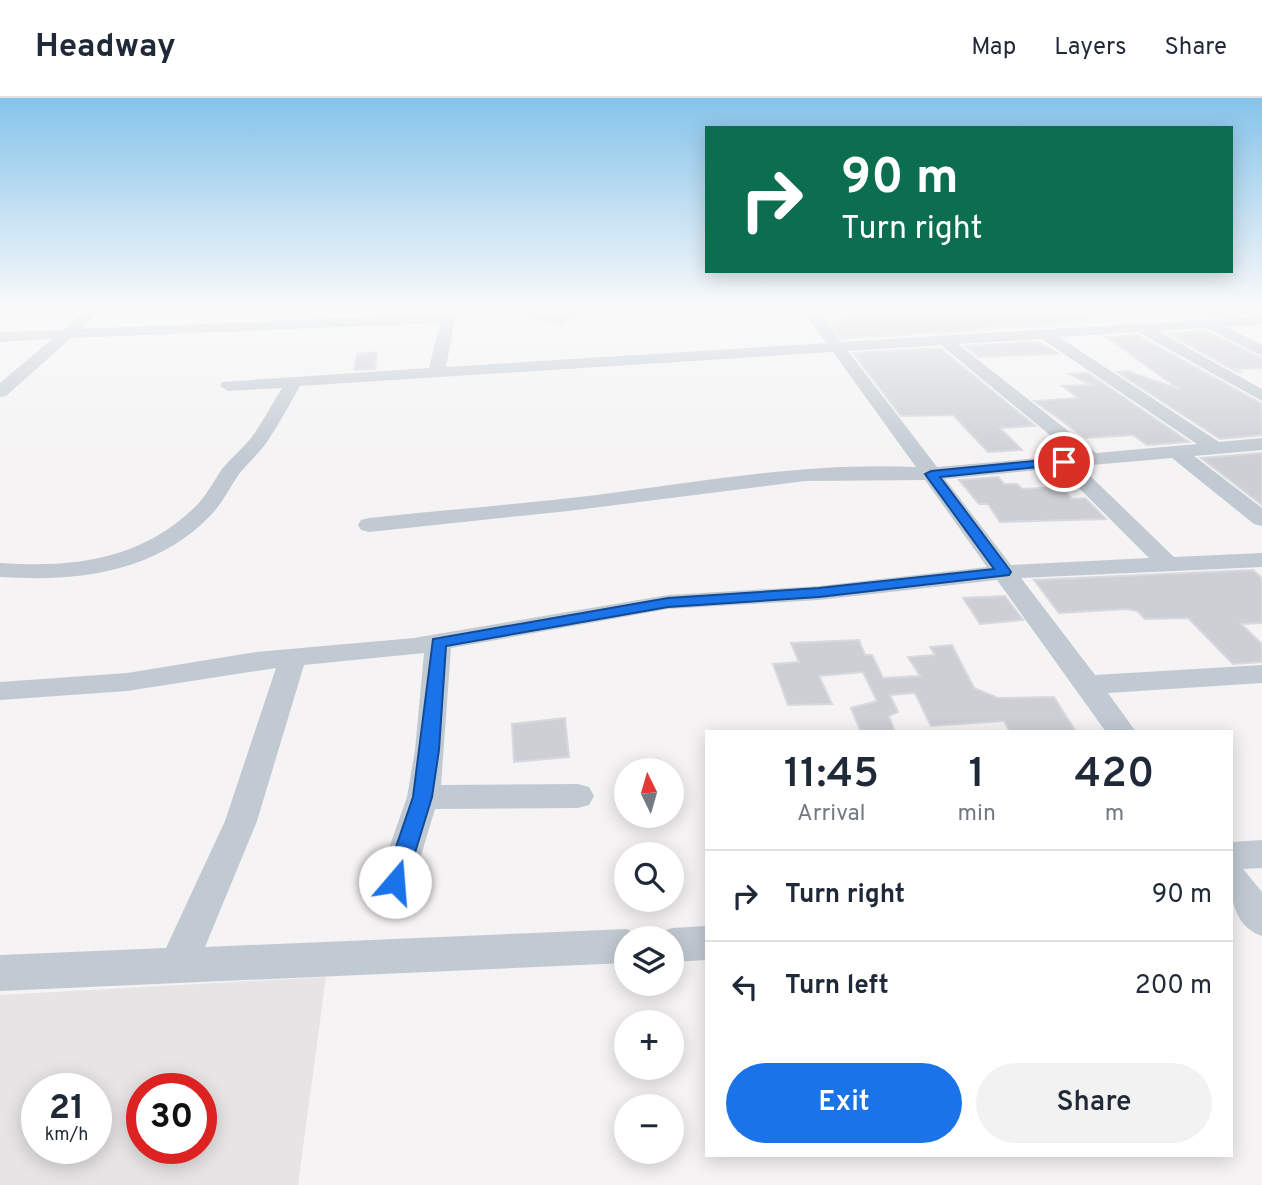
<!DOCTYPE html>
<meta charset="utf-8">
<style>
:root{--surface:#fff;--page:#f2f2f3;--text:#1f2937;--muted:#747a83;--line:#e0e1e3;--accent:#1a73e8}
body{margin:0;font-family:Overpass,sans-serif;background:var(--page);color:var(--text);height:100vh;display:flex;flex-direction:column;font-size:26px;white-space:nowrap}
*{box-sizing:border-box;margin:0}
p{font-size:23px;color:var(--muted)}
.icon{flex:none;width:38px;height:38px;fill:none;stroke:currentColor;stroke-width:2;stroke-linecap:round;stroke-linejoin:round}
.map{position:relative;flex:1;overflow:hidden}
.details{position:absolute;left:705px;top:632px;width:528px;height:427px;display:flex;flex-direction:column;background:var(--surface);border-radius:0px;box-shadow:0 4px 18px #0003}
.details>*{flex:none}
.guide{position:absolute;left:705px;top:28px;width:528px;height:147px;border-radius:0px;box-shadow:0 4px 18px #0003;background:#0b6e4f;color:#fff;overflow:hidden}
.needle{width:46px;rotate:355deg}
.tools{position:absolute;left:614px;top:660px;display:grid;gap:14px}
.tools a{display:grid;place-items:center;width:70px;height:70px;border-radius:50%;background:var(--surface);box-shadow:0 4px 18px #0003;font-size:35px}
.speed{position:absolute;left:21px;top:975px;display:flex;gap:14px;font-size:35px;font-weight:700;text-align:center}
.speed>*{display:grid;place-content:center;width:91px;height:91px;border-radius:50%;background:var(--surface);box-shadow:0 4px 18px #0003;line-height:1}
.speed small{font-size:18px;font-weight:400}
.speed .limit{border:10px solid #d22;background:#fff;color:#111}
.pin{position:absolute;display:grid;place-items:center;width:60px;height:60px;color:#fff;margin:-30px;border:4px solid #fff;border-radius:50%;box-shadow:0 2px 7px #0007}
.me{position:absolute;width:77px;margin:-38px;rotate:18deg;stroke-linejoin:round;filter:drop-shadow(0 0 5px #0008)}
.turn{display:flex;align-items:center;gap:24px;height:147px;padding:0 21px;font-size:32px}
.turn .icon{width:91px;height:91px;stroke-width:2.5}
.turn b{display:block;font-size:49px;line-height:60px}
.eta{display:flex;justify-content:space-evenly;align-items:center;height:119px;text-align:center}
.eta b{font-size:42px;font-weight:600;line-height:49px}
.action{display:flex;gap:14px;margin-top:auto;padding:14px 21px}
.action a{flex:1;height:80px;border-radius:42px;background:var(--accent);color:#fff;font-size:28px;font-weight:600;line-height:80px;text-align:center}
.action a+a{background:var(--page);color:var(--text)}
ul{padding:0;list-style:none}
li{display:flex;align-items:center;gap:21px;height:91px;padding:0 21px;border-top:2px solid var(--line)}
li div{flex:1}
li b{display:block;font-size:26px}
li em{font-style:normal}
header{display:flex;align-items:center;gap:42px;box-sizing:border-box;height:98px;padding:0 35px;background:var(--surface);border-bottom:2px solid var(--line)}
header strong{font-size:33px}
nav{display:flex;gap:38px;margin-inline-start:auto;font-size:24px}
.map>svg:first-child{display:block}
.education{fill:#e6e4e5;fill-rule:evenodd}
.building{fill:#cdcfd5;stroke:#d7d9de;stroke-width:2}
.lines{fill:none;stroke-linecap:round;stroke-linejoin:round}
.minor{fill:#c1cad2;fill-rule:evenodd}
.route{fill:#1a73e8;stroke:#114b97;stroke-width:2}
</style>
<header>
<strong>Headway</strong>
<nav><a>Map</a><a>Layers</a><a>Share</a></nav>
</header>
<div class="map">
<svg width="1262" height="1087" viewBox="0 0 1262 1087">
<rect width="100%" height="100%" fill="#f5f3f3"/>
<!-- education -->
<g class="education">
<path d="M813,210H1262V217L838,242Z"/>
<path d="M326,879L298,1087H0V897ZM37,990H96V1050H37ZM142,990H201V1050H142Z"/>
</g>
<!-- building -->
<g class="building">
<path d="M520,210H589L561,226L519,218Z"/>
<path d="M864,210L878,215L975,210H1088V223L842,241L833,229Z"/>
<path d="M1192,210H1262V215L1209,219Z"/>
<path d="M1205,233L1262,260V270L1237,271L1241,274H1237L1167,235Z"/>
<path d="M1137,237L1262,306V337L1220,341L1117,274L1127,273L1179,291L1106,239Z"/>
<path d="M1038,244L1059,256L979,259L965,248Z"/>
<path d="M940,250L1035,328L1000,330L1022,352L988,354L953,317L901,318L853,255Z"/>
<path d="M377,254L375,271L354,272L357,256Z"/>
<path d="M1088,275L1189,344L1147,347L1133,337L1086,340L1034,303L1079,300L1062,288L1091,287L1070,276Z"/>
<path d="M1262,355V407L1201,360Z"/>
<path d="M998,379L1004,386H1017L1022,391L1062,389L1072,401L1085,400L1106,421L1000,424L988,406H979L959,382Z"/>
<path d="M1253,472L1262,480V525L1241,526L1262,546V564L1233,566L1188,520L1145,521L1137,513L1127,511L1059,515L1034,482Z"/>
<path d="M1005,498L1023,522L980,526L963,500Z"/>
<path d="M859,542L865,557H872L883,580L920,578L908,559L935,557L930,549L952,547L974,590L998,600L1054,599L1076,634H1010L1004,623L931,628L915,595L890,597L898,614L889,618L895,634H861L851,610L877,603L863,574L819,578L832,606L788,607L773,566L799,564L791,545Z"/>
<path d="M565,620L569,659L514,664L512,626Z"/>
</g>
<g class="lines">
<!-- minor -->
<g class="minor">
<path d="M89,210H104L81,231L442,216L443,210H457L446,269L826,245L801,210H815L841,244L1262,218V226L1226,229L1262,247V258L1206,230L1158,233L1262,291V303L1138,234L1059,239L1219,344L1262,340V352L1194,358L1262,410V428L1254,426L1172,360L1080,368L1174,459L1262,455V469L1021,480L1095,577L1262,567V585L1108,595L1136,634H1106L997,482L819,502L668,511L451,550L441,687L578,686L589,689L594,698L589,707L578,710L435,711L413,784L407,794L395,799L383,794L377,784L407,699L415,652L424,555L304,567L257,723L205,849L626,831L639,836L641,840H626V865L0,893V857L166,850L225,723L276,570L127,593L0,602V584L127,575L256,554L414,540L668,497L819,488L987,469L925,382L805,383L568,413L369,434L361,432L358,427L361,422L369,420C445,412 521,406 597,397C703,383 808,364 916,369L833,254L300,288C289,307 279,326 267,344C259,355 248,365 239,376C230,389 223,404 212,416C156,475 78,484 0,479V465C74,470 143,462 198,406C207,396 214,383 222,371C231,360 242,351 251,340C263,324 272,306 282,290L228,293L220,288L222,284L429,270L440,225L71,240L6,298L0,299V285L52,241L0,244V234L63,232ZM1042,241L1197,346L1096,355L958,246ZM941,247L1074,357L937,369L848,253ZM1059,370L1149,460L1011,467L945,381Z"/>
<path d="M1262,742V770L1243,771L1262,794V838C1223,824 1232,778 1232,744Z"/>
<path d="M707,828V862L672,864V840H657L659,835L672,830Z"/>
</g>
</g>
<!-- sky -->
<linearGradient id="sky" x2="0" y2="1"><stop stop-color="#85c3ea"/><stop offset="0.58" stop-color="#fafafa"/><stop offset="1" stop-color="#fafafa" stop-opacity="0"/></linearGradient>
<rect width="1262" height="362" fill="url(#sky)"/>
<!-- route -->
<path class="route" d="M1064,360L1068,361V366L940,379L1009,471L1011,474L1009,477L819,499L668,509L446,548L439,652L432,699L406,784L402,790L395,793L387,790L384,784L413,699L433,541L668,500L819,490L994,471L925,376L931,373Z"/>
</svg>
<div class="tools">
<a><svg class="needle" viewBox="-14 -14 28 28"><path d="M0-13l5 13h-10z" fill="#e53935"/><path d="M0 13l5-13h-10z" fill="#747a83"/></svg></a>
<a><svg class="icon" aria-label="search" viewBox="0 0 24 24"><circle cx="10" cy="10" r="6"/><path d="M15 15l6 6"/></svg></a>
<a><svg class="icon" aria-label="layers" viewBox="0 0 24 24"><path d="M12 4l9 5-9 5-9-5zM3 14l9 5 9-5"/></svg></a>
<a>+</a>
<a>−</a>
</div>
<div class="speed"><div>21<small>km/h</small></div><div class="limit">30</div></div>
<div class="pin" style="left:1064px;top:364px;background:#d93025"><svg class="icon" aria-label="arrive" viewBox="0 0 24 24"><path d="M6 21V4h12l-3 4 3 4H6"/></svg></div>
<svg class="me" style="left:395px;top:784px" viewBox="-20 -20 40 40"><circle r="19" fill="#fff"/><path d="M0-13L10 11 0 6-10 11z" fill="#1a73e8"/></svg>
<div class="guide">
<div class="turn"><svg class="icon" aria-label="right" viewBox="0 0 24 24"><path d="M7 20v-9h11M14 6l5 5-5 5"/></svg><div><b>90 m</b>Turn right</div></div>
</div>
<section class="details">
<div class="eta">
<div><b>11:45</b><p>Arrival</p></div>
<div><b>1</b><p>min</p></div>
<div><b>420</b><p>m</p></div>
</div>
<ul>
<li><svg class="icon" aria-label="right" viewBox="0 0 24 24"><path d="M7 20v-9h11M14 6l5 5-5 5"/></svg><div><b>Turn right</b></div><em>90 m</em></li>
<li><svg class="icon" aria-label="left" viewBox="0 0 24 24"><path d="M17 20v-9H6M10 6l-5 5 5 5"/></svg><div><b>Turn left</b></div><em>200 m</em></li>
</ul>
<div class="action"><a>Exit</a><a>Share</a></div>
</section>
</div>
